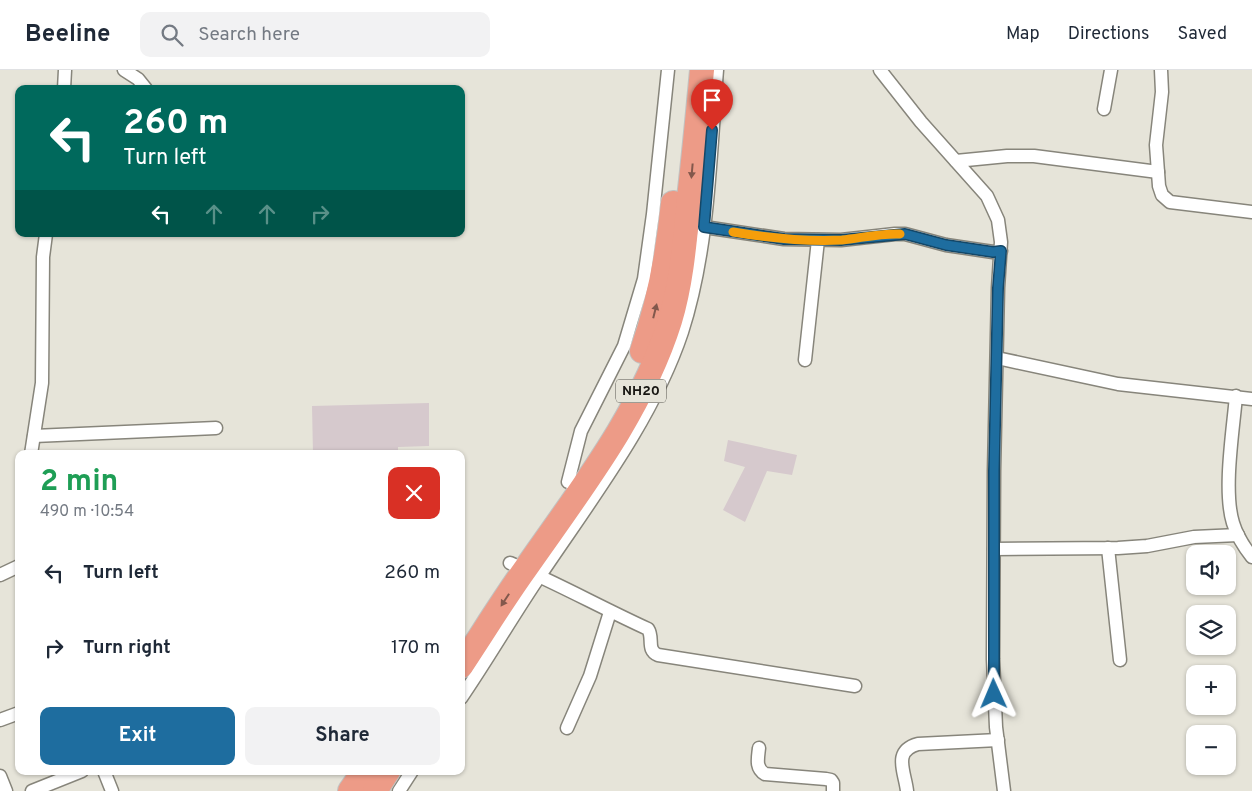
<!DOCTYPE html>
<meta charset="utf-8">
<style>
:root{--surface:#fff;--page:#f2f2f3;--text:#1f2937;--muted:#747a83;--line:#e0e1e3;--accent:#1e6d9f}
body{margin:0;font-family:Overpass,sans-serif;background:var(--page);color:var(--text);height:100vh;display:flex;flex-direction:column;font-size:19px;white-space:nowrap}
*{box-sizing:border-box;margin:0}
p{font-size:16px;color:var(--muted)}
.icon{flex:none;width:28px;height:28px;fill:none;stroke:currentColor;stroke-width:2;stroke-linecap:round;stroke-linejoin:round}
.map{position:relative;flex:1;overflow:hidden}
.drawer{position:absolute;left:15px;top:380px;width:450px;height:325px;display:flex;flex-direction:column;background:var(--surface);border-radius:10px;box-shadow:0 1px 4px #0004}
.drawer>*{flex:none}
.banner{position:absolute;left:15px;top:15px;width:450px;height:152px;border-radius:10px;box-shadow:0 1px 4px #0004;background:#00695c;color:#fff;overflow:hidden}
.controls{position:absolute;left:1186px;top:475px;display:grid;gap:10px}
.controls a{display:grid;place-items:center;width:50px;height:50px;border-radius:10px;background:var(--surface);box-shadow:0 1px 4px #0004;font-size:25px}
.pin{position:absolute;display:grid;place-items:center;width:42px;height:42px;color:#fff;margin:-51px -21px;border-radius:50% 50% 50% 0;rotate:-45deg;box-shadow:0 0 5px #0007}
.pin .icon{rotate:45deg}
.me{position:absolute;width:55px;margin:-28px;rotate:359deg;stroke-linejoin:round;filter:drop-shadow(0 0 4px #0008)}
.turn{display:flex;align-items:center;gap:18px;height:105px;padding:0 25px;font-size:22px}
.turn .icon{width:65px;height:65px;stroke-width:2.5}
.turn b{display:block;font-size:35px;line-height:42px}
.lanes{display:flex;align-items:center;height:48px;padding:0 25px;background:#0003;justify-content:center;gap:25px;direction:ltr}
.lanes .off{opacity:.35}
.round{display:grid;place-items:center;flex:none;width:52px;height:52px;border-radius:10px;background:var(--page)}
.headline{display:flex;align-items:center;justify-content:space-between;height:85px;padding:0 25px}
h1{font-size:30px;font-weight:700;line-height:38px;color:#1e9e55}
.button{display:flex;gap:10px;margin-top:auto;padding:10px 25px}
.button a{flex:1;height:58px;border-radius:10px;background:var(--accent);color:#fff;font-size:20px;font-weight:700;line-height:58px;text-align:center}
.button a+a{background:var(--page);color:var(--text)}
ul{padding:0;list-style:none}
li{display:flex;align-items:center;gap:15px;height:75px;padding:0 25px}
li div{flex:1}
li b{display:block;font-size:19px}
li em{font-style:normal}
header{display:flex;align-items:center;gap:30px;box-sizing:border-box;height:70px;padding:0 25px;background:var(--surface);border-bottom:1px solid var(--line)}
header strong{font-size:24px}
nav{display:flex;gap:28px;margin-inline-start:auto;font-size:18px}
.search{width:350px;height:45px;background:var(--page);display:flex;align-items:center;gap:12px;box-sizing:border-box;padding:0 18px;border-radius:10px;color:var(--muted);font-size:19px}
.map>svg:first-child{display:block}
.building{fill:#d6c9cd}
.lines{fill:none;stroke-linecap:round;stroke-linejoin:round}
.street-casing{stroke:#87857b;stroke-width:15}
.highway-casing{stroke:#c2c2c1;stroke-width:26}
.street{stroke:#fff;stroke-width:12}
.highway{stroke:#ed9b87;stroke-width:24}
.oneway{fill:#82584c}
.route-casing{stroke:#144767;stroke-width:12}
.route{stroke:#1e6d9f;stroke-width:9}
.slow{stroke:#f59e0b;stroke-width:9}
.labels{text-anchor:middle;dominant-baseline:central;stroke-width:5;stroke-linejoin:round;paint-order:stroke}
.shield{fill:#e6e4d9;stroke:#54534d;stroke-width:1}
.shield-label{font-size:14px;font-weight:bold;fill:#161511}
</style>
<header>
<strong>Beeline</strong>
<div class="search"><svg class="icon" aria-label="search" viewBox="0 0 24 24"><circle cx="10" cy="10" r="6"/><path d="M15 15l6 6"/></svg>Search here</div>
<nav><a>Map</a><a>Directions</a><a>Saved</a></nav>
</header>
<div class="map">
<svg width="1252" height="721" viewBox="0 0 1252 721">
<rect width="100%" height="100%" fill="#e6e4d9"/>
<!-- building -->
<g class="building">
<path d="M429,333V376L398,377V384H313L312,336Z"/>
<path d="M728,370L797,385L792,405L767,401L745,452L723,440L745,397L724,391Z"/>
</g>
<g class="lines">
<defs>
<g id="street">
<path d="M124,0L138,9L146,19"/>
<path d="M880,0L921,52L987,126L998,150L1001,172L998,218L994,401L993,589L996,657L1004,721"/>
<path d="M1161,0L1162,22L1156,75L1159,116L1162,125L1170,132L1252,142"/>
<path d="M64,19L65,0"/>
<path d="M1104,39L1111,0"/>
<path d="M956,91L1007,86H1034L1158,102"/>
<path d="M704,157L784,169L841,170L895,164H905L946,175L993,182L1001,181"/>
<path d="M997,288L1118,314L1252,329"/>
<path d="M805,290L818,170"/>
<path d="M1236,326C1233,361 1223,421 1233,453C1237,466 1244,477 1252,487"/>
<path d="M34,366L216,358"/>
<path d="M31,384L42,313L43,187L46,164"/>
<path d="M568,412L581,361L624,276L644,209L653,144L668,0"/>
<path d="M1108,478L1120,590"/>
<path d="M994,479L1118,478L1147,476L1194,467L1238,465"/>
<path d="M510,493C557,513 602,538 648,559C654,568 646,580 658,585L855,616"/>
<path d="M0,505L19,496"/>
<path d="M461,628C489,587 513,545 541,504C592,428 653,349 682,262C709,178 710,87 717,0"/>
<path d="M0,650L19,643"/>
<path d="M567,658L590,606L610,542"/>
<path d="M759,678C758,688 755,698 765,704L826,709L831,710L833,713V721"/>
<path d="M104,701L112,721"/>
<path d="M0,706L6,721"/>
<path d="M32,721L82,701"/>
<path d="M399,721L412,701"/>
<path d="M907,721C905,702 892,681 918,674L998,670"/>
</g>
<g id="highway">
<path d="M642,281C659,233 668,183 673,133"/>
<path d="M461,596C483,563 503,530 526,498C581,419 641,343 670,251C682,211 685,169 689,128C694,85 698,43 702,0"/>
<path d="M350,721L364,701"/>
<path d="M375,721L388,701"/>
</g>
</defs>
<!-- street casing -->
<use href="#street" class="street-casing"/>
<!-- highway casing -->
<use href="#highway" class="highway-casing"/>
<!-- street -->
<use href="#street" class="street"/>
<!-- highway -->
<use href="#highway" class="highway"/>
</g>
<!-- one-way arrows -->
<defs><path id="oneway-solid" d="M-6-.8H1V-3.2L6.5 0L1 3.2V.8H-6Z" transform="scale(1.25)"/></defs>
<g class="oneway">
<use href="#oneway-solid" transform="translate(692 101) rotate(95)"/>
<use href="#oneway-solid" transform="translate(655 241) rotate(-76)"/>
<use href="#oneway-solid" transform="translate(505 530) rotate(123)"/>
</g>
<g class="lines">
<defs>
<path id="route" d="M712,60L704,157L784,169L841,170L905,164L946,175L993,182L1001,181L998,218L994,401V624"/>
</defs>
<!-- route casing -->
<use href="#route" class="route-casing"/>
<!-- route -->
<use href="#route" class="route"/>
<!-- slow -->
<path class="slow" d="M733,162C769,168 805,172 842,170C861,168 881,163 900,164"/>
</g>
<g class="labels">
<!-- shield labels -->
<rect class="shield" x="616" y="309.5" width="50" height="23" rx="4"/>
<g class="shield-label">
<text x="641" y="321">NH20</text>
</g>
</g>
</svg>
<div class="controls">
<a><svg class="icon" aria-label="sound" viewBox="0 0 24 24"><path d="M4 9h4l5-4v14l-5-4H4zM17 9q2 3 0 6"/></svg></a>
<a><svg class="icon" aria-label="layers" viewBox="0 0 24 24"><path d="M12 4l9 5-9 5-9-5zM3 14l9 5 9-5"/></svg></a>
<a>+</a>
<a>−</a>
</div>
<div class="pin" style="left:712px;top:60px;background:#d93025"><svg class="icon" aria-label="arrive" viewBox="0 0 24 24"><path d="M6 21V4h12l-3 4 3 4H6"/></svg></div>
<svg class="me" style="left:994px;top:624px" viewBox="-20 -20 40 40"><path d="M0-17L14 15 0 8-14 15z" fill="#1e6d9f" stroke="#fff" stroke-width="4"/></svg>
<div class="banner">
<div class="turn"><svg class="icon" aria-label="left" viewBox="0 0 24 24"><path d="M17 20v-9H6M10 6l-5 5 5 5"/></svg><div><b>260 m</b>Turn left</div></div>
<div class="lanes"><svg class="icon" aria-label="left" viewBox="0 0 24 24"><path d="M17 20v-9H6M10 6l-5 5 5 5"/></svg><svg class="icon off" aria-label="ahead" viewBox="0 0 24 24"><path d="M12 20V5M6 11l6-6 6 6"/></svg><svg class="icon off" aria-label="ahead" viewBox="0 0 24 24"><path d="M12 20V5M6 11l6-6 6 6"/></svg><svg class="icon off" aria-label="right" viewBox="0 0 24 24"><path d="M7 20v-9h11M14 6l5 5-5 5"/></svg></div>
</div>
<section class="drawer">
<div class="headline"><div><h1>2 min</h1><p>490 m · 10:54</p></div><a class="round" style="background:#d93025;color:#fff"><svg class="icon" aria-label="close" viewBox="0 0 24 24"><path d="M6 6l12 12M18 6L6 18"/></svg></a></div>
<ul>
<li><svg class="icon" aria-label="left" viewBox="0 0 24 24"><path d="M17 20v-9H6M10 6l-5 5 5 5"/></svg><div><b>Turn left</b></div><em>260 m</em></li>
<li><svg class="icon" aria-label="right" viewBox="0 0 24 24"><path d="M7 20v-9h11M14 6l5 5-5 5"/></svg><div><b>Turn right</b></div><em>170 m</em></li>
</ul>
<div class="button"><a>Exit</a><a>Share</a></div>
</section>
</div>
